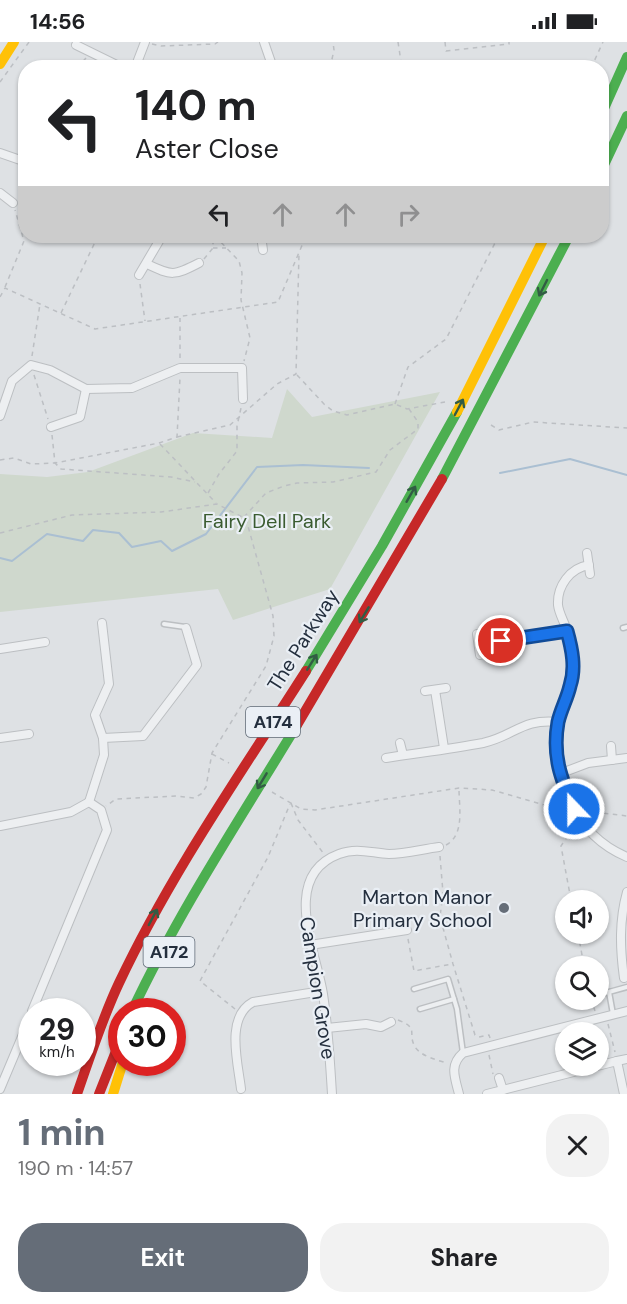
<!DOCTYPE html>
<meta charset="utf-8">
<style>
:root{--surface:#fff;--page:#f2f2f2;--text:#202124;--muted:#757577;--accent:#656d78}
body{margin:0;font-family:"DM Sans",sans-serif;background:var(--page);color:var(--text);height:100vh;display:flex;flex-direction:column;font-size:22px;white-space:nowrap}
*{box-sizing:border-box;margin:0}
p{font-size:20px;color:var(--muted)}
.icon{flex:none;width:33px;height:33px;fill:none;stroke:currentColor;stroke-width:2;stroke-linecap:round;stroke-linejoin:round}
.map{position:relative;height:1052px;overflow:hidden}
.panel{display:flex;flex-direction:column;background:var(--surface);flex:1}
.panel>*{flex:none}
.guide{position:absolute;left:18px;top:18px;width:591px;height:183px;border-radius:24px;box-shadow:0 2px 4px #0004;background:#fff;color:var(--text);overflow:hidden}
.buttons{position:absolute;left:555px;top:848px;display:grid;gap:12px}
.buttons a{display:grid;place-items:center;width:54px;height:54px;border-radius:50%;background:var(--surface);box-shadow:0 2px 4px #0004;font-size:30px}
.speed{position:absolute;left:18px;top:956px;display:flex;gap:12px;font-size:30px;font-weight:700;text-align:center}
.speed>*{display:grid;place-content:center;width:78px;height:78px;border-radius:50%;background:var(--surface);box-shadow:0 2px 4px #0004;line-height:1}
.speed small{font-size:15px;font-weight:400}
.speed .limit{border:9px solid #d22;background:#fff;color:#111}
.pin{position:absolute;display:grid;place-items:center;width:51px;height:51px;color:#fff;margin:-26px;border:3px solid #fff;border-radius:50%;box-shadow:0 2px 6px #0007}
.me{position:absolute;width:66px;margin:-33px;rotate:338deg;stroke-linejoin:round;filter:drop-shadow(0 0 4px #0008)}
.turn{display:flex;align-items:center;gap:21px;height:126px;padding:0 18px;font-size:27px}
.turn .icon{width:78px;height:78px;stroke-width:2.5}
.turn b{display:block;font-size:42px;line-height:51px}
.lanes{display:flex;align-items:center;height:57px;padding:0 18px;background:#0003;justify-content:center;gap:30px;direction:ltr}
.lanes .off{opacity:.35}
.round{display:grid;place-items:center;flex:none;width:63px;height:63px;border-radius:24px;background:var(--page)}
.overview{display:flex;align-items:center;justify-content:space-between;height:102px;padding:0 18px}
h1{font-size:36px;font-weight:700;line-height:45px;color:var(--accent)}
.cta{display:flex;gap:12px;margin-top:auto;padding:12px 18px}
.cta a{flex:1;height:69px;border-radius:24px;background:var(--accent);color:#fff;font-size:24px;font-weight:700;line-height:69px;text-align:center}
.cta a+a{background:var(--page);color:var(--text)}
.status{display:flex;justify-content:space-between;align-items:center;height:42px;padding:0 30px;background:var(--surface);direction:ltr}
.status svg{height:16px;fill:currentColor}
.map>svg:first-child{display:block}
.green{fill:#cfd8cd}
.lines{fill:none;stroke-linecap:round;stroke-linejoin:round}
.stream{stroke:#aabfd2;stroke-width:2}
.lane-casing{stroke:#bcbfc2;stroke-width:7}
.street-casing{stroke:#bcbfc2;stroke-width:10}
.path{stroke:#bcbfc3;stroke-width:1.5;stroke-dasharray:4.5 4.5;stroke-linecap:butt}
.lane{stroke:#edeff1;stroke-width:4}
.street{stroke:#edeff1;stroke-width:8}
.fast{stroke:#4caf50;stroke-width:10}
.slow{stroke:#ffc107;stroke-width:10}
.jam{stroke:#c62828;stroke-width:10}
.oneway{stroke:#325c44}
.route-casing{stroke:#114b97;stroke-width:15}
.route{stroke:#1a73e8;stroke-width:10}
.poi-dot{fill:#656d78;stroke:#eaeff5;stroke-width:2}
.labels{text-anchor:middle;dominant-baseline:central;stroke-width:4.5;stroke-linejoin:round;paint-order:stroke}
.shield{fill:#eaeff5;stroke:#5f6975;stroke-width:1.5}
.shield-label{font-size:18px;font-weight:bold;fill:#242f3e}
.park-label{font-size:20px;fill:#3a5b30;stroke:#eaeff5}
.street-label{font-size:20px;fill:#242f3e;stroke:#eaeff5}
.poi-label{font-size:20px;fill:#242f3e;stroke:#eaeff5;text-anchor:end}
</style>
<div class="status"><b>14:56</b><svg viewBox="0 0 49 12"><path d="M0 12V9h3v3zM5 12V6h3v6zM10 12V3h3v9zM15 12V0h3v12zM26 1h20v11H26zM47 4h2v5h-2z"/></svg></div>
<div class="map">
<svg width="627" height="1052" viewBox="0 0 627 1052">
<rect width="100%" height="100%" fill="#dee1e4"/>
<!-- green -->
<path class="green" d="M287,347L312,375L440,350L330,547L233,578L218,547L0,570V432L47,435L88,430L193,391L272,396Z"/>
<g class="lines">
<!-- stream -->
<g class="stream">
<path d="M500,431L570,417L627,433"/>
<path d="M0,516L12,519L47,492L83,499L93,488L119,491L132,505L161,499L172,509L206,492L257,425L303,423L369,426"/>
</g>
<defs>
<g id="lane">
<path d="M164,582L185,585"/>
<path d="M623,586L627,585"/>
<path d="M414,947L448,937L457,967L463,1011"/>
<path d="M609,950L613,972"/>
<path d="M598,953L627,945"/>
<path d="M420,967L454,957"/>
</g>
<g id="street">
<path d="M264,0L273,26"/>
<path d="M76,3L123,26"/>
<path d="M135,26L145,0"/>
<path d="M0,111L26,120"/>
<path d="M0,151L13,161"/>
<path d="M261,194L263,208"/>
<path d="M147,222C172,234 174,234 199,221"/>
<path d="M139,233L162,194"/>
<path d="M0,374L12,339L31,323L50,328L86,347L132,346L180,326H242L243,357"/>
<path d="M51,385L80,375L86,347"/>
<path d="M587,511L590,532"/>
<path d="M589,523C570,526 557,544 558,563C559,572 565,581 567,589C571,601 574,613 573,625C573,645 561,663 558,683C551,737 575,793 627,815"/>
<path d="M477,592L480,613"/>
<path d="M479,603L567,589"/>
<path d="M0,607L45,600"/>
<path d="M435,648L444,706"/>
<path d="M425,649L446,646"/>
<path d="M0,696L29,692"/>
<path d="M103,696L143,694L197,623L186,586"/>
<path d="M400,701L403,713"/>
<path d="M611,704L612,718"/>
<path d="M386,716C418,711 451,707 483,701C515,694 521,676 559,680"/>
<path d="M559,732L588,721L627,716"/>
<path d="M89,760L104,713L103,696L95,673L109,642L102,581"/>
<path d="M0,784L71,770L89,760"/>
<path d="M310,903L407,888"/>
<path d="M624,936C620,906 619,879 627,850"/>
<path d="M32,969L107,788L101,768L89,760"/>
<path d="M327,986L366,982L381,985L391,980"/>
<path d="M617,1019L627,1017"/>
<path d="M499,1036L503,1048"/>
<path d="M0,1047L32,971"/>
<path d="M241,1047C238,1021 225,975 253,960L322,949"/>
<path d="M332,1052C330,1018 328,985 323,952C316,909 280,834 339,812C357,805 371,811 389,812C405,812 423,807 439,805"/>
<path d="M459,1052C455,1036 449,1023 463,1011L627,969"/>
<path d="M487,1052L617,1019L624,1052"/>
</g>
</defs>
<!-- lane casing -->
<use href="#lane" class="lane-casing"/>
<!-- street casing -->
<use href="#street" class="street-casing"/>
<!-- path -->
<g class="path">
<path d="M398,0L402,26"/>
<path d="M445,0L446,9L509,2V0"/>
<path d="M152,2L161,4L215,2L218,0"/>
<path d="M77,26L86,16"/>
<path d="M330,26L334,8L333,0"/>
<path d="M591,26L603,0"/>
<path d="M0,40L29,0"/>
<path d="M215,194L239,219L242,231L241,258L250,296L244,319"/>
<path d="M213,206H226"/>
<path d="M204,217L213,206V194"/>
<path d="M140,242L145,279"/>
<path d="M5,245L24,199L15,168"/>
<path d="M0,255L5,246L95,287L278,260L306,194"/>
<path d="M61,271L98,194"/>
<path d="M32,314L40,262"/>
<path d="M180,316V276"/>
<path d="M34,333L48,377"/>
<path d="M297,333L324,362L333,369L347,373L395,362L407,367L445,360"/>
<path d="M395,362L408,325L446,297L495,201L497,194"/>
<path d="M491,383L499,388L533,380L627,386"/>
<path d="M52,393L55,421L61,427L171,435L195,440"/>
<path d="M177,395L230,383L277,342L296,332L299,211"/>
<path d="M160,402L216,461"/>
<path d="M0,418L14,416L31,422L55,421L159,401L177,395L180,336"/>
<path d="M208,451L219,432L237,409V384L241,366"/>
<path d="M244,475L266,451L284,444L297,441L333,440L376,430L390,408L418,387V380L409,367"/>
<path d="M0,491L72,473L161,470L217,462L246,477L273,574L274,594L266,624L212,711L206,745L201,752L194,756L176,754L116,757L106,764"/>
<path d="M212,712L229,721"/>
<path d="M272,750L301,767L315,768L459,746L492,748L555,766H564"/>
<path d="M291,761L298,778L324,812"/>
<path d="M586,769L627,774"/>
<path d="M446,803C465,793 459,765 459,747"/>
<path d="M440,814L443,851L440,875L453,922L475,993L479,995L489,993L490,996"/>
<path d="M571,858L561,804L575,783"/>
<path d="M578,891L584,924"/>
<path d="M408,897L414,929L452,922"/>
<path d="M591,957L595,969"/>
<path d="M235,967L200,939L268,815L290,762"/>
<path d="M398,978C419,986 408,990 414,1003C419,1014 437,1018 447,1021"/>
<path d="M608,982L615,1010"/>
<path d="M489,1013L493,1032"/>
</g>
<!-- lane -->
<use href="#lane" class="lane"/>
<!-- street -->
<use href="#street" class="street"/>
<!-- fast -->
<g class="fast">
<path d="M602,71L627,15"/>
<path d="M602,127L627,74"/>
<path d="M442,437L569,194"/>
<path d="M306,629L382,504L457,370"/>
<path d="M132,969C179,869 240,777 297,683"/>
</g>
<!-- slow -->
<g class="slow">
<path d="M0,22L14,0"/>
<path d="M457,370L545,194"/>
<path d="M113,1052L123,1020"/>
</g>
<!-- jam -->
<g class="jam">
<path d="M297,683L442,437"/>
<path d="M77,1052C90,1015 102,977 119,941C171,831 241,731 306,629"/>
<path d="M99,1052L122,994"/>
</g>
</g>
<!-- one-way arrows -->
<defs><path id="oneway-shaft" d="M-6 0H5M1.5-3L5.5 0L1.5 3" fill="none" stroke-width="1.6" stroke-linecap="round" stroke-linejoin="round" transform="scale(1.5)"/></defs>
<g class="oneway">
<use href="#oneway-shaft" transform="translate(543 246) rotate(117)"/>
<use href="#oneway-shaft" transform="translate(459 365) rotate(-62)"/>
<use href="#oneway-shaft" transform="translate(411 452) rotate(-60)"/>
<use href="#oneway-shaft" transform="translate(364 573) rotate(121)"/>
<use href="#oneway-shaft" transform="translate(312 620) rotate(-58)"/>
<use href="#oneway-shaft" transform="translate(262 739) rotate(121)"/>
<use href="#oneway-shaft" transform="translate(153 875) rotate(-62)"/>
</g>
<g class="lines">
<defs>
<path id="route" d="M501,599L567,589C572,607 576,626 570,644C567,657 561,667 558,680C552,714 561,737 574,767"/>
</defs>
<!-- route casing -->
<use href="#route" class="route-casing"/>
<!-- route -->
<use href="#route" class="route"/>
</g>
<!-- markers -->
<circle class="poi-dot" cx="504" cy="866" r="6"/>
<g class="labels">
<!-- shield labels -->
<g class="shield">
<rect x="246" y="665" width="54" height="30" rx="4.5"/>
<rect x="143.5" y="895" width="51" height="30" rx="4.5"/>
</g>
<g class="shield-label">
<text x="273" y="680">A174</text>
<text x="169" y="910">A172</text>
</g>
<!-- park labels -->
<g class="park-label">
<text x="267" y="479">Fairy Dell Park</text>
</g>
<!-- street labels -->
<g class="street-label">
<text transform="translate(303 598) rotate(-58)">The Parkway</text>
<text transform="translate(318 946) rotate(81)">Campion Grove</text>
</g>
<!-- poi labels -->
<g class="poi-label">
<text x="492" y="855">Marton Manor<tspan x="492" dy="23">Primary School</tspan></text>
</g>
</g>
</svg>
<div class="buttons">
<a><svg class="icon" aria-label="sound" viewBox="0 0 24 24"><path d="M4 9h4l5-4v14l-5-4H4zM17 9q2 3 0 6"/></svg></a>
<a><svg class="icon" aria-label="search" viewBox="0 0 24 24"><circle cx="10" cy="10" r="6"/><path d="M15 15l6 6"/></svg></a>
<a><svg class="icon" aria-label="layers" viewBox="0 0 24 24"><path d="M12 4l9 5-9 5-9-5zM3 14l9 5 9-5"/></svg></a>
</div>
<div class="speed"><div>29<small>km/h</small></div><div class="limit">30</div></div>
<div class="pin" style="left:501px;top:599px;background:#d93025"><svg class="icon" aria-label="arrive" viewBox="0 0 24 24"><path d="M6 21V4h12l-3 4 3 4H6"/></svg></div>
<svg class="me" style="left:574px;top:767px" viewBox="-20 -20 40 40"><circle r="17" fill="#1a73e8" stroke="#fff" stroke-width="3"/><path d="M0-11L8 9 0 5-8 9z" fill="#fff"/></svg>
<div class="guide">
<div class="turn"><svg class="icon" aria-label="left" viewBox="0 0 24 24"><path d="M17 20v-9H6M10 6l-5 5 5 5"/></svg><div><b>140 m</b>Aster Close</div></div>
<div class="lanes"><svg class="icon" aria-label="left" viewBox="0 0 24 24"><path d="M17 20v-9H6M10 6l-5 5 5 5"/></svg><svg class="icon off" aria-label="ahead" viewBox="0 0 24 24"><path d="M12 20V5M6 11l6-6 6 6"/></svg><svg class="icon off" aria-label="ahead" viewBox="0 0 24 24"><path d="M12 20V5M6 11l6-6 6 6"/></svg><svg class="icon off" aria-label="right" viewBox="0 0 24 24"><path d="M7 20v-9h11M14 6l5 5-5 5"/></svg></div>
</div>
</div>
<section class="panel">
<div class="overview"><div><h1>1 min</h1><p>190 m · 14:57</p></div><a class="round"><svg class="icon" aria-label="close" viewBox="0 0 24 24"><path d="M6 6l12 12M18 6L6 18"/></svg></a></div>
<div class="cta"><a>Exit</a><a>Share</a></div>
</section>
